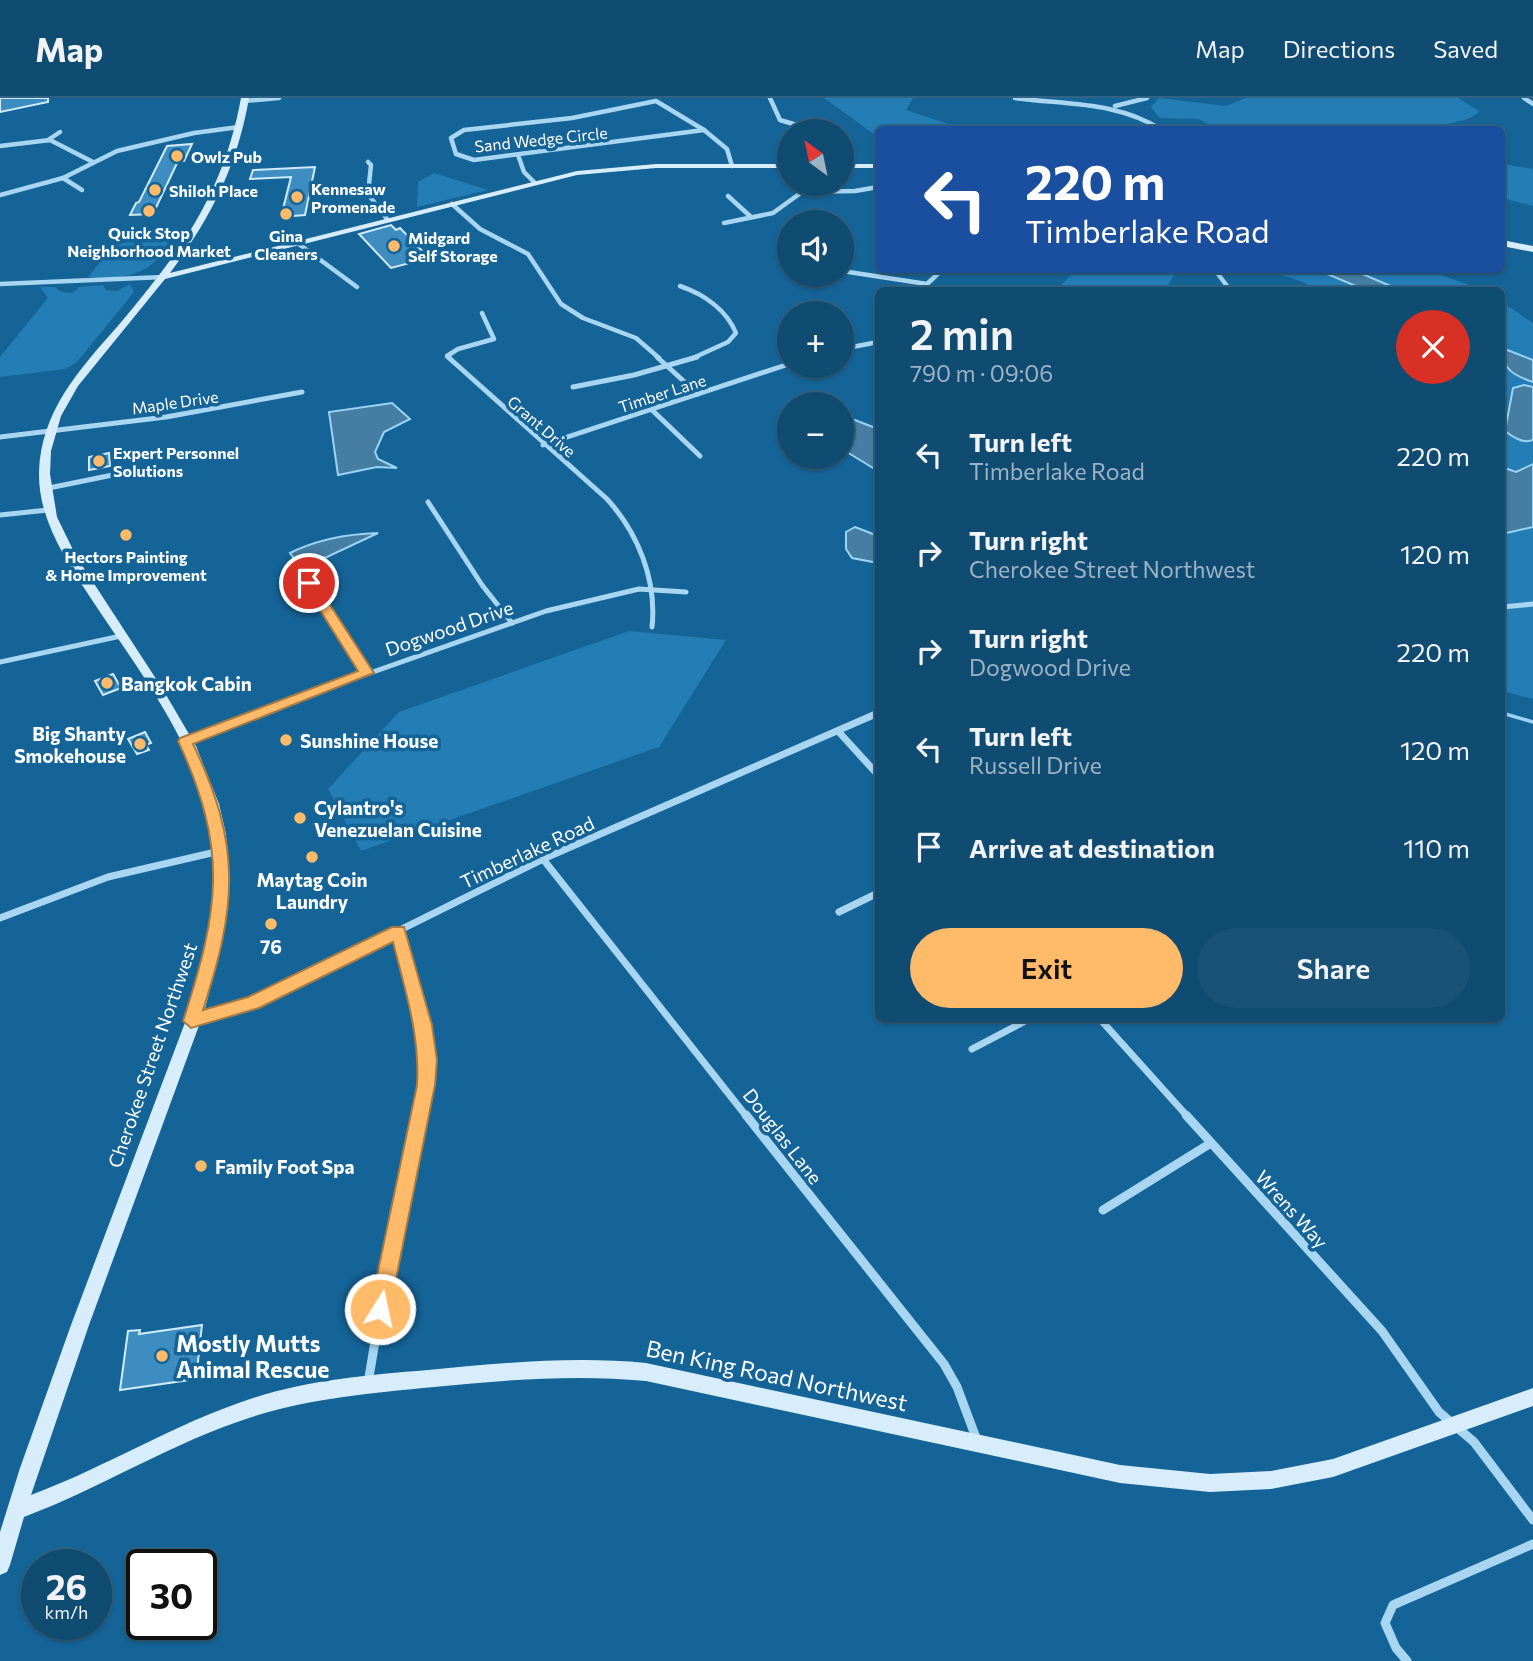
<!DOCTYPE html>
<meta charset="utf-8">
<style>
:root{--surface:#104b72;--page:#195277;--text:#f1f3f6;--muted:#9cb3c4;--line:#306384;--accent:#ffbb69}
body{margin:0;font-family:Commissioner,sans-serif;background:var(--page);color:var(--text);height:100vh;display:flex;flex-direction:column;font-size:26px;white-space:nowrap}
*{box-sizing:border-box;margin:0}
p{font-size:23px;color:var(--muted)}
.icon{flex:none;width:38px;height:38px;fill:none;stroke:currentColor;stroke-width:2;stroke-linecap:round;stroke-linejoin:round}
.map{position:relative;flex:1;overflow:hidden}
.side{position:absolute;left:875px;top:189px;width:630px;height:735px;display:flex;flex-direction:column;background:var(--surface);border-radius:10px;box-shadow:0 2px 5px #0004,0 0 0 2px var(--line)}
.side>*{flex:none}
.hud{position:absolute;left:875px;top:28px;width:630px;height:147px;border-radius:10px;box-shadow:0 2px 5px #0004,0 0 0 2px var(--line);background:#1a4fa0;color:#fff;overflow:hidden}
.needle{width:46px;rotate:327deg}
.tools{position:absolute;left:777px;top:21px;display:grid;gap:14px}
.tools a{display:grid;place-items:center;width:77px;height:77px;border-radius:50%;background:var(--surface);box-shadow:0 2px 5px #0004,0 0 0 2px var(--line);font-size:35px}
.speed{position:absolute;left:21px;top:1451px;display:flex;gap:14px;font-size:35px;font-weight:700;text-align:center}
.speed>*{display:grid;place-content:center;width:91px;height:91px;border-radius:50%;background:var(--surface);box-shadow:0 2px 5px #0004,0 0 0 2px var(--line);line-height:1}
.speed small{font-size:18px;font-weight:400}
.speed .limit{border:4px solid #111;border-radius:10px;background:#fff;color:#111}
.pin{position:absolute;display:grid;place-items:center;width:60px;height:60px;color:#fff;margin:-30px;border:4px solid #fff;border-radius:50%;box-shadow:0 2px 7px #0007}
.me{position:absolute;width:77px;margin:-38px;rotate:10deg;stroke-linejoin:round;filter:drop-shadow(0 0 5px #0008)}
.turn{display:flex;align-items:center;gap:24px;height:147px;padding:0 35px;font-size:32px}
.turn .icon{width:91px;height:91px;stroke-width:2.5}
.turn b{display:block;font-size:49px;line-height:60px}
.round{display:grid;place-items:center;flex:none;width:74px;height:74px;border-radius:37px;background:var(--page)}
.head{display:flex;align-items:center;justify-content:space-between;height:119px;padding:0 35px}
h1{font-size:42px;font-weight:600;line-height:52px}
.action{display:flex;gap:14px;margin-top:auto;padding:14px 35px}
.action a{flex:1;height:80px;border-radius:42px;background:var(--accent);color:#111;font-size:28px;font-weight:600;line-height:80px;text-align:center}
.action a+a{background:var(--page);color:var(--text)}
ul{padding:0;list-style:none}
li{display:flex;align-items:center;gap:21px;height:98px;padding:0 35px}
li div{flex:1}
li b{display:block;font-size:26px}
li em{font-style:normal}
header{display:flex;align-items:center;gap:42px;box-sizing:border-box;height:98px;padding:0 35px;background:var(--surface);border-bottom:2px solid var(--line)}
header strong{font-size:33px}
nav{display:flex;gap:38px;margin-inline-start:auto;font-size:24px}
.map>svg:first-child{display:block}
.green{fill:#247db5}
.water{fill:#467da2;stroke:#9ad3f5;stroke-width:2}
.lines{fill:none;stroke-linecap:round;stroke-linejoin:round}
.stream{stroke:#9ad3f5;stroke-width:3.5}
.building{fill:#3d8dc0;stroke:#d0ebfd;stroke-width:2}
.street-far3{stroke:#a8d6f2;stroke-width:4.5}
.street-far2{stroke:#a8d6f2;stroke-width:5}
.street-far1{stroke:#a8d6f2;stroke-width:7}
.street{stroke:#a8d6f2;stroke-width:9}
.secondary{fill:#d7edfc;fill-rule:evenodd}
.route{fill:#ffbb69;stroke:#a67a44;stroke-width:2}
.poi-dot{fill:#ffbb69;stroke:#156498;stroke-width:2.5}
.labels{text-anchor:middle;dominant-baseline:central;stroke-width:7;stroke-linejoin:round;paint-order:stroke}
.far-street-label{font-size:16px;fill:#fff;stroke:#156498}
.far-poi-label{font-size:16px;font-weight:bold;fill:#fff;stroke:#156498;text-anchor:start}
.street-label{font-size:19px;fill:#fff;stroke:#156498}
.poi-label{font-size:19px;font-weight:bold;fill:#fff;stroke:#156498;text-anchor:start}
.near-poi-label{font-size:23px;font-weight:bold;fill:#fff;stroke:#156498;text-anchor:start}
.near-street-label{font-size:23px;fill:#fff;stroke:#156498}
</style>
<header>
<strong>Map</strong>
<nav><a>Map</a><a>Directions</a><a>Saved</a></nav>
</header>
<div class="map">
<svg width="1533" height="1563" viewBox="0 0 1533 1563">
<rect width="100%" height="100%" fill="#156498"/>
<!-- green -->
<g class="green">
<path d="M824,0H913L906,12L963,31L878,32V39Z"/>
<path d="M1159,0L1226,8L1246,0H1458L1479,13C1463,40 1260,32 1221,32L1198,21L1160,20L1151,9Z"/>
<path d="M1502,66L1533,71V108L1502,100Z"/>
<path d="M434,75L488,92L417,109L418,84Z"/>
<path d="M165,136L174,138C150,178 132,181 88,179L114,147Z"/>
<path d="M1076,172H1177L1165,192H1056Z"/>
<path d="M1269,172H1426L1484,192H1316C1299,179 1287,181 1269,172Z"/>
<path d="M103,187L106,192L117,193L130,186L134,194L76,265L65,271L0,279V259L48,200L40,189H55L61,194L72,195L79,189Z"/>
<path d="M1502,204L1533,225V601L1502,593Z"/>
<path d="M629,533L726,542L659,649L361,753L328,691L399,614Z"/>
</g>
<!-- water -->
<g class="water">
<path d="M1318,172L1360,175L1400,192H1365Z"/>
<path d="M1502,250L1533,262V284C1515,278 1501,271 1502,250Z"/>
<path d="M1524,287L1533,289V342C1523,346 1513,339 1505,333L1513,290Z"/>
<path d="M392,305L410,321L384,334L375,354L378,361L397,370L377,369L338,377L329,314Z"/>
<path d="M842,317L878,331V373L842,351Z"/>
<path d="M1533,366V429L1502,436V369L1516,374Z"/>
<path d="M855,429L878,438V465L852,460L846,451V434Z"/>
<path d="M378,435L327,459L295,462L290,455C318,441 347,436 378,435Z"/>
</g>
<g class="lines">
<!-- stream -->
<path class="stream" d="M1502,615L1533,624"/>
</g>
<!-- building -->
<g class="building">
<path d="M0,0H48V4L0,14Z"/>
<path d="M192,46L184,63H178L153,116L130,117L136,105L139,104L167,48Z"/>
<path d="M315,69L305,117L281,119L291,79L250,81L253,72Z"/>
<path d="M391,127L396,132L400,130L429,160L391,170L359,136Z"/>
<path d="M109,355L110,368L89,372V359Z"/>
<path d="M113,576L121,590L103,597L95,583Z"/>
<path d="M145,634L151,645L146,647L149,652L137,656L128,641Z"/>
<path d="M202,1227L196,1281L120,1292L128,1233L140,1232L139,1236Z"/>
</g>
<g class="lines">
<!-- street-far3 -->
<g class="street-far3">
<path d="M770,0L780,22L817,33"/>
<path d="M1015,0C1066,7 1117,3 1162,32"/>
<path d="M1524,0L1533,6"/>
<path d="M244,3L279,0"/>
<path d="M656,3L704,32L474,62L456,56L451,40L464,32L572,20Z"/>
<path d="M1115,8L1147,0"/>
<path d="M704,32L727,51L732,68"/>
<path d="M48,42L60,34"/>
<path d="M0,48L50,42L93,64"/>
<path d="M842,48L849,68"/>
<path d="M518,57L524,74L534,84"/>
<path d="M368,64L371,67L368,96L387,121"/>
<path d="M63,80L82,92"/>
<path d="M802,94L855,93L878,89"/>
<path d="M0,97L63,80L117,53L194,35L239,29"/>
<path d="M728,98L751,119"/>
<path d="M452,106L480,131L528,156L561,206L583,220L636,240L659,260"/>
<path d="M724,125L773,115L802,94L798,86"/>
<path d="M296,144L357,189"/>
<path d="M1215,172L1230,192"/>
<path d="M842,173L927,186"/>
<path d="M0,186L164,179"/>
<path d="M680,188C703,196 726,211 736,235L728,244L693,260"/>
<path d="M926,192L927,186L942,172"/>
<path d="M842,251L878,244"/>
<path d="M450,260L447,258L458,251L494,241L482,215"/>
</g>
<!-- street-far2 -->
<g class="street-far2">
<path d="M448,259L607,401C638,435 657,482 652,529"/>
<path d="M657,259L698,296"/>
<path d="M573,289L634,277L697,259"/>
<path d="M651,311L700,358"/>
<path d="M0,339L166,319L302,294"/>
<path d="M543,347L789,266"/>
<path d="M44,391L142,371"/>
<path d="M428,404L482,487L512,525"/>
<path d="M0,417L48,412"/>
<path d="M306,480L367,575"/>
<path d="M1502,509L1533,506"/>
<path d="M0,564L121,538"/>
<path d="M319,593L546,513L639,491L686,494"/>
</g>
<!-- street-far1 -->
<g class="street-far1">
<path d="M838,633L878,677"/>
<path d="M185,643L324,591"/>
<path d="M543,761L747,1019"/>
<path d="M839,814L878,795"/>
<path d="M0,820L108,779L220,753"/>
<path d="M398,834L423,927L428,962L419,1019"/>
<path d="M1099,920L1188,1019"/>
<path d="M192,923L253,905L543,761L878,615"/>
<path d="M972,951L1031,920"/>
</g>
<!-- street -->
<g class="street">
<path d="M746,1017L944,1266L957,1289L978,1345"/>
<path d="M1186,1017L1382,1233L1439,1314L1474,1344L1533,1422"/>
<path d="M1103,1112L1211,1045"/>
<path d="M368,1285L394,1131L419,1017"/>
<path d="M1407,1563L1396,1550L1385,1525L1393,1507L1533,1446"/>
</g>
<!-- secondary -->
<g class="secondary">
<path d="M241,0H249C237,69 211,119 170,175L577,73L656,66H789V70H656L577,77L165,181L78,288L61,318L51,353L50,376L57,419L76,458L162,590L196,648L219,706L226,736L228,780L225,824L216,869L204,914L89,1227L31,1397C106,1369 174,1326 250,1301C307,1282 368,1277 428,1272C501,1265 573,1258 646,1265L1120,1367L1210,1376L1271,1373L1333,1361L1533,1290V1308L1333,1379L1271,1391L1210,1394L1120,1385L646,1283C575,1276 505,1282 434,1289C373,1295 311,1300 252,1319C173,1344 101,1390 24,1419L10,1467L7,1474L0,1477V1434L20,1370L71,1227L189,914C205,856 219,798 212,737C202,652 136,569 90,499C66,462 38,421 39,374C41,313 79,272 117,229C139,203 160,177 179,150C211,103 231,55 241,0Z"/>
<rect x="842" y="66" width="36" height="4"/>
<path d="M1502,142L1533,148V154L1502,148Z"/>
</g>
</g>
<!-- route -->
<path class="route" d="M305,482H314L374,575L193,646C242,748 237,807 203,912L248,899L392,829H404L432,927L437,962L435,987L390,1211L387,1218L380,1221L373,1218L370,1211L417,987C420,937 405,892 393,844L259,910L191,930L183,923C219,811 229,753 178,643L180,640L358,573L303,485Z"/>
<!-- markers -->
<g class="poi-dot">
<circle cx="177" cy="58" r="7"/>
<circle cx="155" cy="92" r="7"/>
<circle cx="297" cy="99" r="7"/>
<circle cx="149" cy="113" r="7"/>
<circle cx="286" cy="116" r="7"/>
<circle cx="394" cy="148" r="7"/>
<circle cx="99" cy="363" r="7"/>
<circle cx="126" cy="437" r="7"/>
<circle cx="107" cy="585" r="7"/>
<circle cx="286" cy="642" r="7"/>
<circle cx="140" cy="646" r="7"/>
<circle cx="300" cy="720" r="7"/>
<circle cx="312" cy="759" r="7"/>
<circle cx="271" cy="826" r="7"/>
<circle cx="201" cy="1068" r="7"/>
<circle cx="162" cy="1258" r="7"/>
</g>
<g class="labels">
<!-- far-street labels -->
<g class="far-street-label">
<text transform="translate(541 41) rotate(-6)">Sand Wedge Circle</text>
<text transform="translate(662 295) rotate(-18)">Timber Lane</text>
<text transform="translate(175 304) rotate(-8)">Maple Drive</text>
<text transform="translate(542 328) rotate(41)">Grant Drive</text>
</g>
<!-- far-poi labels -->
<g class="far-poi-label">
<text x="191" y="58">Owlz Pub</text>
<text x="311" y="90">Kennesaw<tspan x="311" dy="18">Promenade</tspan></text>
<text x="169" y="92">Shiloh Place</text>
<text x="149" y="134" text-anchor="middle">Quick Stop<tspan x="149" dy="18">Neighborhood Market</tspan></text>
<text x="286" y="137" text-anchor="middle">Gina<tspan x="286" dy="18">Cleaners</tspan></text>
<text x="408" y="139">Midgard<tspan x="408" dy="18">Self Storage</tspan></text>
<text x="113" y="354">Expert Personnel<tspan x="113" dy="18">Solutions</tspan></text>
<text x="126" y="458" text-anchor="middle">Hectors Painting<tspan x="126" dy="18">&amp; Home Improvement</tspan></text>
</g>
<!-- street labels -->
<g class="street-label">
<text transform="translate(449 530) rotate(-19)">Dogwood Drive</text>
<text transform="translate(527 754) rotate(-25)">Timberlake Road</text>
<text transform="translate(152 957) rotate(-71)">Cherokee Street Northwest</text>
<text transform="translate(783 1038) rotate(52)">Douglas Lane</text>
<text transform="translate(1292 1111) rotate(48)">Wrens Way</text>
</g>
<!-- poi labels -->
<g class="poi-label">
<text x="121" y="585">Bangkok Cabin</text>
<text x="126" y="635" text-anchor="end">Big Shanty<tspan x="126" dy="22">Smokehouse</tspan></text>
<text x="300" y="642">Sunshine House</text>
<text x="314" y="709">Cylantro's<tspan x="314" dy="22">Venezuelan Cuisine</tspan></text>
<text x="312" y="781" text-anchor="middle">Maytag Coin<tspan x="312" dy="22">Laundry</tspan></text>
<text x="271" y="848" text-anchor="middle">76</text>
<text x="215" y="1068">Family Foot Spa</text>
</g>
<!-- near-poi labels -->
<g class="near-poi-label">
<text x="176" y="1245">Mostly Mutts<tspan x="176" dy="26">Animal Rescue</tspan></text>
</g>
<!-- near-street labels -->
<g class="near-street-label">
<text transform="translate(777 1277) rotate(12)">Ben King Road Northwest</text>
</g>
</g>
</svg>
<div class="tools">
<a><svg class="needle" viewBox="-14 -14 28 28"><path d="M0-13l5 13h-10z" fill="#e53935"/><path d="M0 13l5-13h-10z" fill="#9cb3c4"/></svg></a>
<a><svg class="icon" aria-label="sound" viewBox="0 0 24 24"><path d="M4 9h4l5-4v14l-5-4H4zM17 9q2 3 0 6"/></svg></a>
<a>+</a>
<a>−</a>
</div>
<div class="speed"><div>26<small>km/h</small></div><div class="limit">30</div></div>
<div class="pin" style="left:309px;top:485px;background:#d93025"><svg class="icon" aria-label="arrive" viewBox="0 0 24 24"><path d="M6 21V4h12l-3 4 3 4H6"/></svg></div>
<svg class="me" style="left:380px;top:1211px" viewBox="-20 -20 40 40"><circle r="17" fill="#ffbb69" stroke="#fff" stroke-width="3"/><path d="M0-11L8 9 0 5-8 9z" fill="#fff"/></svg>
<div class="hud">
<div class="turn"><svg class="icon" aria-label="left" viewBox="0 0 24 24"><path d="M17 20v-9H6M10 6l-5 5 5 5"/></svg><div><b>220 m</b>Timberlake Road</div></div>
</div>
<section class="side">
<div class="head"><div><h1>2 min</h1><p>790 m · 09:06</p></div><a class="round" style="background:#d93025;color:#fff"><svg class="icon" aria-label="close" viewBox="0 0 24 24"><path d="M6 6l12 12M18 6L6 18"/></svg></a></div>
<ul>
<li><svg class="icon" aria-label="left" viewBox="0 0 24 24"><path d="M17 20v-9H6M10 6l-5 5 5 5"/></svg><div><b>Turn left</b><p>Timberlake Road</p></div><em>220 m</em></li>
<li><svg class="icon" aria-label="right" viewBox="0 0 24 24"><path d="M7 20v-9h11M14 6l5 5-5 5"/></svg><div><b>Turn right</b><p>Cherokee Street Northwest</p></div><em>120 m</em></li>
<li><svg class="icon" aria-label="right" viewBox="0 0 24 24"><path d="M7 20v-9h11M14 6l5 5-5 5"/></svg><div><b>Turn right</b><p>Dogwood Drive</p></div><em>220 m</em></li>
<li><svg class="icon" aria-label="left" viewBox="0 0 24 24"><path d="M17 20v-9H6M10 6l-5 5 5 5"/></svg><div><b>Turn left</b><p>Russell Drive</p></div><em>120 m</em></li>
<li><svg class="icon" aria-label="arrive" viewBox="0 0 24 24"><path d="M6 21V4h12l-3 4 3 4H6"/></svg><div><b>Arrive at destination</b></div><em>110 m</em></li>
</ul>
<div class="action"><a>Exit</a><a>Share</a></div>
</section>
</div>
